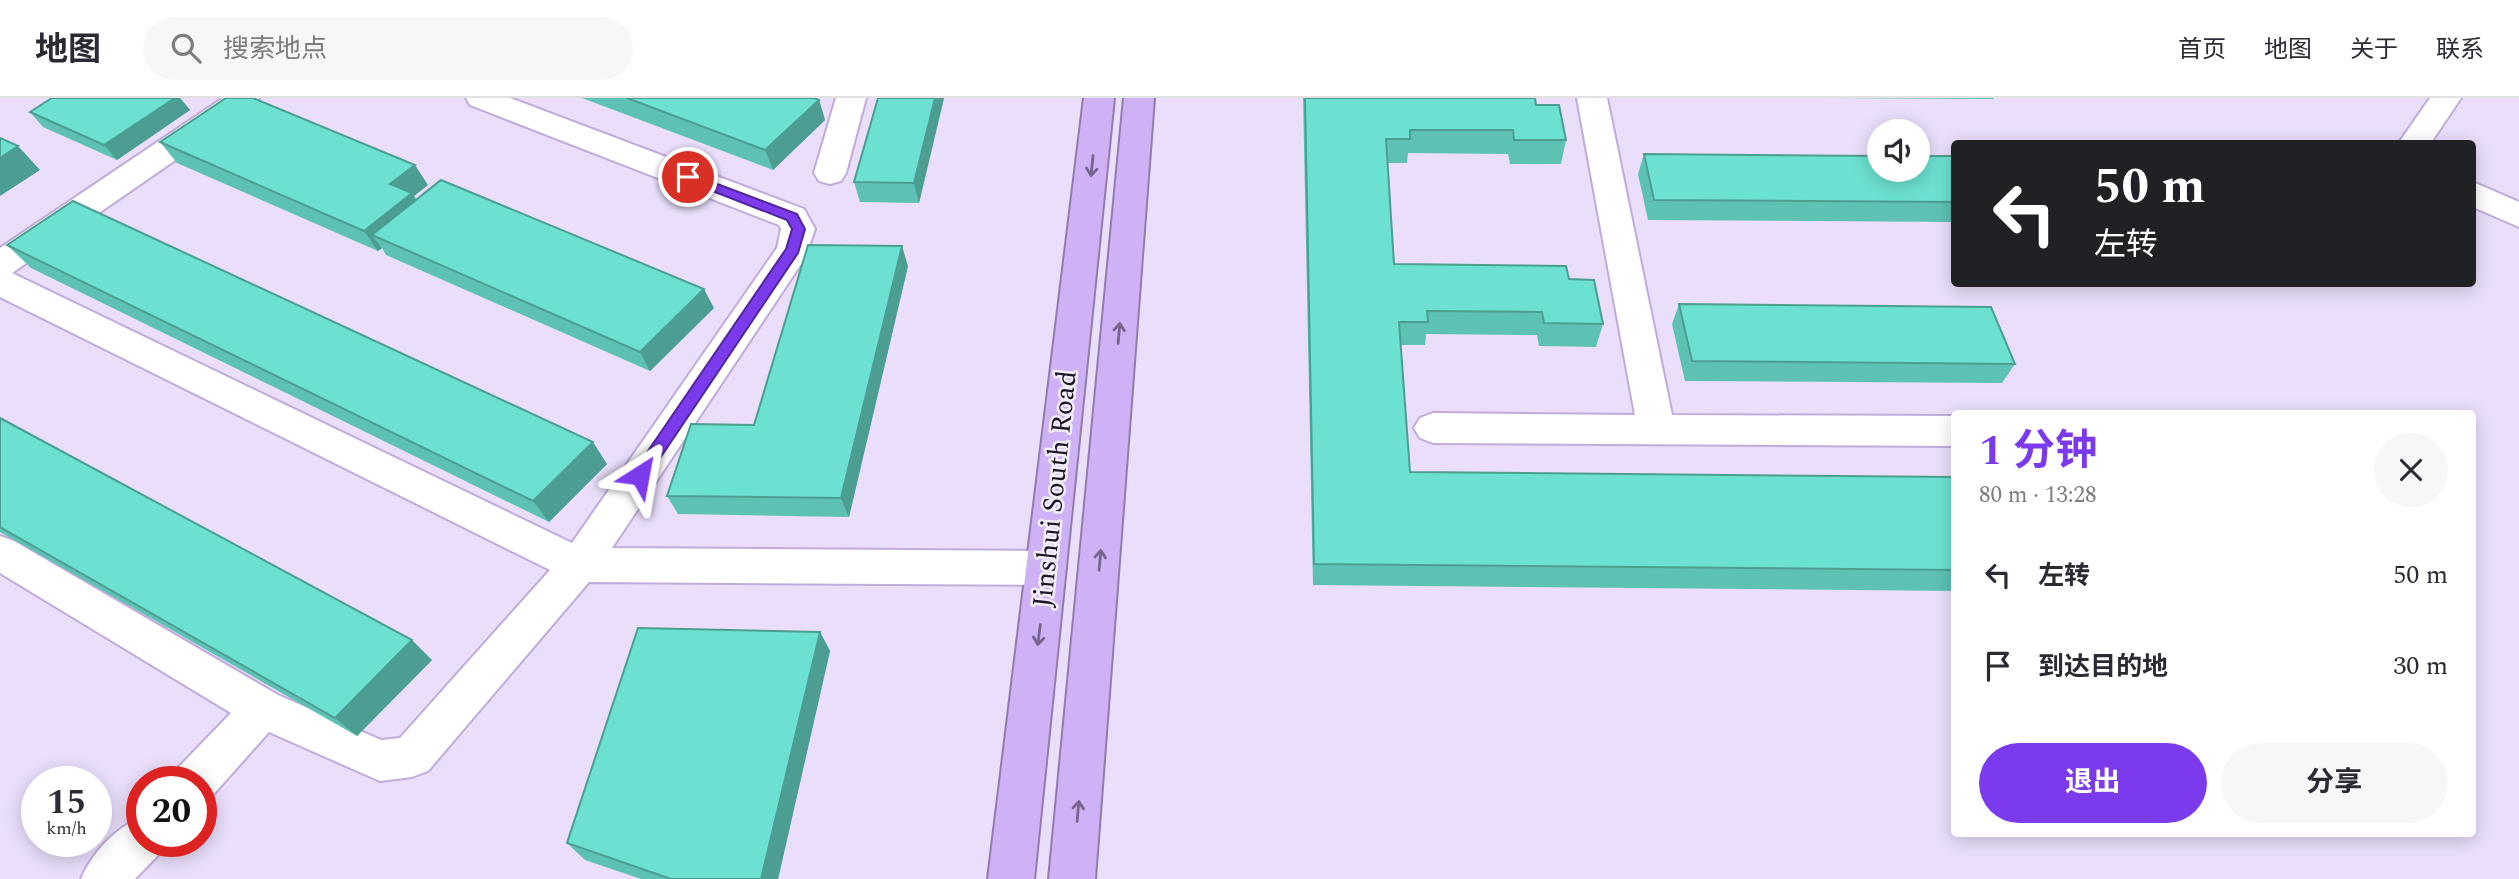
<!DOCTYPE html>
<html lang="zh">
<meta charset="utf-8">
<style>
:root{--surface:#fff;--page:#f7f7f7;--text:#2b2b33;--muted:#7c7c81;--line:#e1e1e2;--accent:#7c3aed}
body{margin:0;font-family:Spectral,"Noto Sans SC",serif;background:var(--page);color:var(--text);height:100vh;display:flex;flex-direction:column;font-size:26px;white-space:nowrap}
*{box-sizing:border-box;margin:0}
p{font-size:23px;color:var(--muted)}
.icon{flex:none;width:38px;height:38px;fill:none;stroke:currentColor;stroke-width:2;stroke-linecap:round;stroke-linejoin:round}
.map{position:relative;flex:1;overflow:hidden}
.sheet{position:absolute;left:1951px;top:312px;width:525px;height:427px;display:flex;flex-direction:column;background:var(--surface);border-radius:7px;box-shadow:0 4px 18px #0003}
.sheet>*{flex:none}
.banner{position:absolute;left:1951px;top:42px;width:525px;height:147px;border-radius:7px;box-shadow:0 4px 18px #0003;background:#202124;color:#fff;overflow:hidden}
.tools{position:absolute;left:1867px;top:21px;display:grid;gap:14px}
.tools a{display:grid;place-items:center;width:63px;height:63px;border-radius:50%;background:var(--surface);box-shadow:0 4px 18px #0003;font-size:35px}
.speed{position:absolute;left:21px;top:668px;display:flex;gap:14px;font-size:35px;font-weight:700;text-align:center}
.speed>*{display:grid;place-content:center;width:91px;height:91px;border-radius:50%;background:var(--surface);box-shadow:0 4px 18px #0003;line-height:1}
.speed small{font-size:18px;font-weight:400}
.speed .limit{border:10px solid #d22;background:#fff;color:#111}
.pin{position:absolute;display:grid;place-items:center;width:60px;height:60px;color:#fff;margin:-30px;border:4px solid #fff;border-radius:50%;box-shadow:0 2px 7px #0007}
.me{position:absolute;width:77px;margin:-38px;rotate:34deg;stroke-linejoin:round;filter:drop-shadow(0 0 5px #0008)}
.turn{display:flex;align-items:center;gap:24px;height:147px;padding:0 28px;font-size:32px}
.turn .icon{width:91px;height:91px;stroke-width:2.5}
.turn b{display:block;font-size:49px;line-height:60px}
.round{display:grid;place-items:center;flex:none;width:74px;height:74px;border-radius:37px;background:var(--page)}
.head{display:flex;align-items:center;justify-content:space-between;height:119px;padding:0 28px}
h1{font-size:42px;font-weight:700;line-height:52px;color:var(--accent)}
.action{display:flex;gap:14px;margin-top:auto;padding:14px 28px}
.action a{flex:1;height:80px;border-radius:42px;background:var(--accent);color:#fff;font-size:28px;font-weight:700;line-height:80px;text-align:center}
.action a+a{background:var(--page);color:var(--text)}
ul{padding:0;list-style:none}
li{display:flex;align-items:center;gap:21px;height:91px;padding:0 28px}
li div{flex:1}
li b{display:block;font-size:26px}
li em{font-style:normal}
header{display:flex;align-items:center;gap:42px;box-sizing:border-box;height:98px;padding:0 35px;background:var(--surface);border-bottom:2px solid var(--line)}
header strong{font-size:33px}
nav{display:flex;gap:38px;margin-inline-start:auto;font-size:24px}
.search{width:490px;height:63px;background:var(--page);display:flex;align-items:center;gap:18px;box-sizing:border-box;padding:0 24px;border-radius:38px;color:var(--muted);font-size:26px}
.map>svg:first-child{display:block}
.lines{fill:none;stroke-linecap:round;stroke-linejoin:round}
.minor-casing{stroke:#c0acdb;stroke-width:4}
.highway-casing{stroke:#917cae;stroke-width:4}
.minor{fill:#fff;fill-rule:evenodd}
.highway{fill:#cfb2f6;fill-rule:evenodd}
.wall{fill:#5dc2b4}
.shaded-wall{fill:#4c9e92}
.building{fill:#6ce1d1;stroke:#4c9e92;stroke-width:2}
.oneway{stroke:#77648f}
.route{fill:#7c3aed;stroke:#51269a;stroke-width:2}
.labels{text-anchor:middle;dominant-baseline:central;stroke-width:5;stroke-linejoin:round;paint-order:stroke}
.street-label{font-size:28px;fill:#1f1728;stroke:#f3eff9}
</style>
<header>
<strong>地图</strong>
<div class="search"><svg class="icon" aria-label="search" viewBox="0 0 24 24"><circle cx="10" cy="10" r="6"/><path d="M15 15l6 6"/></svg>搜索地点</div>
<nav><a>首页</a><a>地图</a><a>关于</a><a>联系</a></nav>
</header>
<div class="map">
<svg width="2519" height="781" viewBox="0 0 2519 781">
<rect width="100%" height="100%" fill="#eadefb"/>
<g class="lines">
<defs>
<g id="minor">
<path d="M223,0H259L255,7L12,175L572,445L777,150L781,131L779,127L470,7L466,0H510L804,111L815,131L805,160L612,450L1046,453L1060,458L1066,470L1060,482L1046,487L589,484L428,673L412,679L380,683L269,634L211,699L201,702V684H173L179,669L231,615L0,475V438L14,443L278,597L381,642L400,640L550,472L0,199V150Z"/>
<path d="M836,0H866L846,75L841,83L830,86L819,83L814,75Z"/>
<path d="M1577,0H1607L1672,317L1955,318V348L1433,345L1420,340L1414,330L1420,320L1433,315L1635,317Z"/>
<path d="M2430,0H2461L2430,46H2398Z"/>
<path d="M2473,84L2519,104V129L2473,109Z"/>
<path d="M142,719V744H164L158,757L135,781H81C92,755 116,729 142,719Z"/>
</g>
<g id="highway">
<path d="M1084,0H1114L1034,781H988Z"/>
<path d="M1124,0H1154L1095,781H1049Z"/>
</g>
</defs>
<!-- minor casing -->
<use href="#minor" class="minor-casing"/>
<!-- highway casing -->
<use href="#highway" class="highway-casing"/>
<!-- minor -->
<use href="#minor" class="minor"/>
<!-- highway -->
<use href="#highway" class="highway"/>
</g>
<!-- wall -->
<g class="wall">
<path d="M52,0H180L190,12L117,62L43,29L30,14Z"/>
<path d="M582,0H814L819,2L825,22L773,72Z"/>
<path d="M878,0H944L919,105L860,104L854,84Z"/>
<path d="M1303,0H1535L1536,7L1566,42L1561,66H1510L1508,56L1408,55L1407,65H1387L1394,166L1569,181L1603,226L1596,249L1539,248L1537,237L1426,236L1425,247H1401L1410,374L1955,379V493L1313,487Z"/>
<path d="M1829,0H1994L1993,1Z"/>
<path d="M160,44L428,87L414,98L416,102L714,210L650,273L386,157L382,150L378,153L177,65Z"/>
<path d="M1644,56L1955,58V124L1648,122L1638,76Z"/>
<path d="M7,147L607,366L549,424L31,170Z"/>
<path d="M908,168L849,419L678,416L667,398L754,327Z"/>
<path d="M1679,206L2015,266L2002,285L1685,283L1672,226Z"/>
<path d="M0,320L432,562L357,638L0,434Z"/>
<path d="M820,534L830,553L778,781H641L585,762L567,745Z"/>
</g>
<!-- shaded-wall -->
<g class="shaded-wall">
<path d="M175,0H180L190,12L117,62L104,47Z"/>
<path d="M935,0H944L919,105L914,85Z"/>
<path d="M819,2L825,22L773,72L765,52Z"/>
<path d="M18,48L40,72L0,98V60Z"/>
<path d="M415,67L428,87L414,98L425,116L372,137L382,150L378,153L364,133L390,86Z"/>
<path d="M902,148L908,168L849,419L841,400Z"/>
<path d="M704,191L714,210L650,273L640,254Z"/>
<path d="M593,344L607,366L549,424L533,403Z"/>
<path d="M820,534L830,553L778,781H761Z"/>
<path d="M412,542L432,562L357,638L335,620Z"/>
</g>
<!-- building -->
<g class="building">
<path d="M52,0H175L104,47L30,14Z"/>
<path d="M226,0H253L415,67L390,86L412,95L364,133L160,44Z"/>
<path d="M627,0H814L819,2L765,52Z"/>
<path d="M878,0H935L914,85L854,84Z"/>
<path d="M1305,0H1535L1536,7H1559L1566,42H1514L1513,32H1410V41H1386L1394,166L1566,168L1569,181L1594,182L1603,226L1544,225L1542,214L1427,213L1428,224H1399L1410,374L1955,379V472L1314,466Z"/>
<path d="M0,40L18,48L0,60Z"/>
<path d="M1644,56L1880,58V72H1918V58H1955V104L1654,102Z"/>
<path d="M441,82L704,191L640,254L372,137Z"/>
<path d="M73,103L593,344L533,403L7,147Z"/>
<path d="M808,147L902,148L841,400L667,398L691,326L754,327Z"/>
<path d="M1679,206L1991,209L2015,266L1692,263Z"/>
<path d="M0,320L412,542L335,620L0,429Z"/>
<path d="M638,530L820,534L761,781H671L567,745Z"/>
</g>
<!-- one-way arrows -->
<defs><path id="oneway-shaft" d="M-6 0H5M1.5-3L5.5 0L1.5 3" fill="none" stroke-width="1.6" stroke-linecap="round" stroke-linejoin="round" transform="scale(1.75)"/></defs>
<g class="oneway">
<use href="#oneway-shaft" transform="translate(1092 68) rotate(96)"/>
<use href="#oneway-shaft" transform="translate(1119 235) rotate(-85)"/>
<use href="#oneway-shaft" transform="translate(1100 462) rotate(-85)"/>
<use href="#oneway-shaft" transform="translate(1039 537) rotate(97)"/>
<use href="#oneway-shaft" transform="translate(1078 713) rotate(-85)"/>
</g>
<!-- route -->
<path class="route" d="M688,75L797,116L805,131L798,155L646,381H635L632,377L635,372L786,151L792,131L787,122L684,82L682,79Z"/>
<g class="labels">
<!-- street labels -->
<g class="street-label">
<text transform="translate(1055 391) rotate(-84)">Jinshui South Road</text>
</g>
</g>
</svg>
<div class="tools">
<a><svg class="icon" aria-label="sound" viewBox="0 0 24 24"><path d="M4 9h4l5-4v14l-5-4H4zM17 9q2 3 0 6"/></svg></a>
</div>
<div class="speed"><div>15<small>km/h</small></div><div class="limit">20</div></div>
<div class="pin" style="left:688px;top:79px;background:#d93025"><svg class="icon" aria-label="arrive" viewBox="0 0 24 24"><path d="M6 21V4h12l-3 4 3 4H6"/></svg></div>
<svg class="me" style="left:640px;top:377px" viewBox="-20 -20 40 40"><path d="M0-17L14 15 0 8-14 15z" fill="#7c3aed" stroke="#fff" stroke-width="4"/></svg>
<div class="banner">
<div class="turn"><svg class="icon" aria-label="left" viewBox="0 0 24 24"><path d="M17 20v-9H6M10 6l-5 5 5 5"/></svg><div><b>50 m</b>左转</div></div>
</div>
<section class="sheet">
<div class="head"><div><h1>1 分钟</h1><p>80 m · 13:28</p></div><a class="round"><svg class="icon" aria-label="close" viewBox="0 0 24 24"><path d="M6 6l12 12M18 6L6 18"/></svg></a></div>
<ul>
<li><svg class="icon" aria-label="left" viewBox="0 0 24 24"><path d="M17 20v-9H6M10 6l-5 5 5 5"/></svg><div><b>左转</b></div><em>50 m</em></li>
<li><svg class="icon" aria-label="arrive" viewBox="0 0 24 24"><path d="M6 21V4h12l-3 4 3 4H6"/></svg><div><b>到达目的地</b></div><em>30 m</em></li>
</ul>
<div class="action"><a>退出</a><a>分享</a></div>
</section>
</div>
